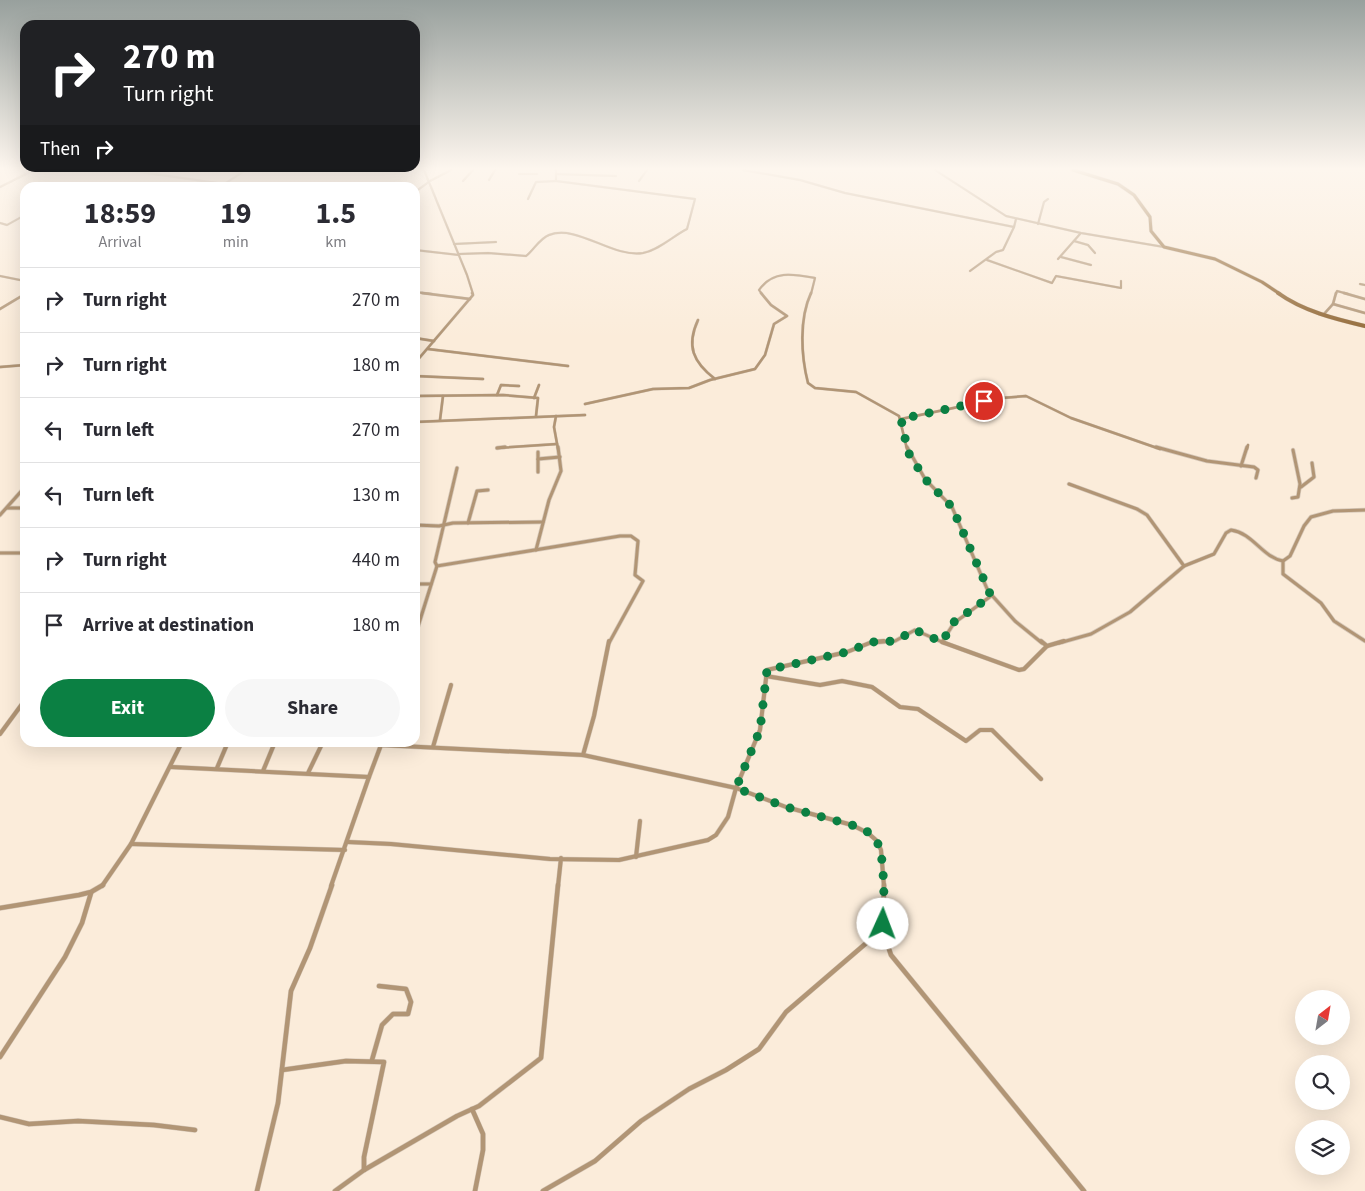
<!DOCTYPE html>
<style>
:root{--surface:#fff;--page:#f7f7f7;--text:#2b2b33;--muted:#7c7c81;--line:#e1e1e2;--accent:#0b8043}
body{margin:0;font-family:"Source Sans 3",sans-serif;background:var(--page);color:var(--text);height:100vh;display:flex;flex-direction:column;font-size:19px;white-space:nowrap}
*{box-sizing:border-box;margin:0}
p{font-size:16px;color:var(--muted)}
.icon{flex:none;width:28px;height:28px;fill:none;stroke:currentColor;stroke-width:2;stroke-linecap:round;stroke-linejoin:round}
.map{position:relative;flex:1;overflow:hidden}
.details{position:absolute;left:20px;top:182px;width:400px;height:565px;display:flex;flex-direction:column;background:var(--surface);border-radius:15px;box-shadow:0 5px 20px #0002}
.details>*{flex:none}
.top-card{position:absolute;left:20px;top:20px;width:400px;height:152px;border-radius:15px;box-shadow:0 5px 20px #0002;background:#202124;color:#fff;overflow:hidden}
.needle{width:32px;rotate:31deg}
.fabs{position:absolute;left:1295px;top:990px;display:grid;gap:10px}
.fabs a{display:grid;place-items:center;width:55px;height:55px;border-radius:50%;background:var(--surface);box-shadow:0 5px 20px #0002;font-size:25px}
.pin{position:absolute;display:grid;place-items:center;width:42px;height:42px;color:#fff;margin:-21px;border:2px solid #fff;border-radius:50%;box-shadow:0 1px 5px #0007}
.me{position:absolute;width:55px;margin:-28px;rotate:2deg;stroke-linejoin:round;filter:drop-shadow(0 0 4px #0008)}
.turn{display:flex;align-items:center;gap:18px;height:105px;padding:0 20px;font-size:22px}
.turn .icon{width:65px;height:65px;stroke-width:2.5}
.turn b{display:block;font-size:35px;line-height:42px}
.then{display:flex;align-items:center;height:48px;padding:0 20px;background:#0003;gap:10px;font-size:19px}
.eta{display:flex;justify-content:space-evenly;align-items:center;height:85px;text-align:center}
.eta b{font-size:30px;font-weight:700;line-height:35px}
.action{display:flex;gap:10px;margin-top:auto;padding:10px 20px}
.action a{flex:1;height:58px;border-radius:30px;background:var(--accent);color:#fff;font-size:20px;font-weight:700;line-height:58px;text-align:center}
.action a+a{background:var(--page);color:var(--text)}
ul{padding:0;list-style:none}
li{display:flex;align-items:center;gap:15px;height:65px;padding:0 20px;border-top:1px solid var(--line)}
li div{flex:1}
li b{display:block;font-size:19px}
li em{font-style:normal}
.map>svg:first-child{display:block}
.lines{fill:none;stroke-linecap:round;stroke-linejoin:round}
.street-far4-casing{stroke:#d6c8b9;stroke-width:2.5}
.street-far3-casing{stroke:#d6c8b9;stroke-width:3}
.street-far2-casing{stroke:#d6c8b9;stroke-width:4.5}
.street-far1-casing{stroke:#d6c8b9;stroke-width:5}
.street-casing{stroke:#d6c8b9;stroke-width:5.5}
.secondary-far1-casing{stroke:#d6c8b9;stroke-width:4}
.secondary-casing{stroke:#d6c8b9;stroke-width:4.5}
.street-far4{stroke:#b19575;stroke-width:2}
.street-far3{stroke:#b19575;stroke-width:2.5}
.street-far2{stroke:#b19575;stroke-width:3}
.street-far1{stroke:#b19575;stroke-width:4}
.street{stroke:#b19575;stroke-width:4.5}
.secondary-far1{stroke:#926937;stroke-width:3}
.secondary{stroke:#926937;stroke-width:4}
.route{stroke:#0b8043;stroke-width:9;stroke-dasharray:0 16.2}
</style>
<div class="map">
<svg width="1365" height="1191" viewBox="0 0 1365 1191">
<rect width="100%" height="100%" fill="#fbecda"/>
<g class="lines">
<defs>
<g id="street-far4">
<path d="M126,170L224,184"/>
<path d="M424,170L467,275L473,294"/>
<path d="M743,170L800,180L845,193L1014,227L1016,219"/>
<path d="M935,170L1006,216L1081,233L1164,247"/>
<path d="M519,174H537"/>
<path d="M556,174L616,176"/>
<path d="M489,180L495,170"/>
<path d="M463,181L473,170"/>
<path d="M639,181L647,170"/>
<path d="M0,187L34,170"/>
<path d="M218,188L246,170"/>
<path d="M415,192L430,181L451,170"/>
<path d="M528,199L536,182L556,181"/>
<path d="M0,223L7,225L25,215"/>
<path d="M1038,224L1044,202L1048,199"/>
<path d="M1074,241L1088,245L1095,253"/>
<path d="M454,244L496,242"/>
<path d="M415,250L459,255"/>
<path d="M459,254L488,253L526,256C534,250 539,239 549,235C577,224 612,258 643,253C659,250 673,236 687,229L695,199L556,181V170"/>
<path d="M1061,257L1091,265"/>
<path d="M1058,259L1080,234"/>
<path d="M987,260L1052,283L1056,276L1121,288V281"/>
<path d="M970,271L996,252L1003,250L1014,227"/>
<path d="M0,276L25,281"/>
<path d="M1360,284L1365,285"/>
<path d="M415,292L432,294"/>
<path d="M762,294L759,290C773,270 793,274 815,278L811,294"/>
<path d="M1336,294L1337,291L1348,294"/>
</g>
<g id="street-far3">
<path d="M422,293L470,299"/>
<path d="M811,293C799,319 801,356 808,383L815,388L856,392L899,416L907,449"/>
<path d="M1344,293L1365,299"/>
<path d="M1333,304L1365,313"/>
<path d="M0,309L25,294"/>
<path d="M1324,314L1333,304L1336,293"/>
<path d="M698,320C686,346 693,362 715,379"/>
<path d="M415,338L434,341"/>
<path d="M428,349L568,366"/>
<path d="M415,363L473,295L472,293"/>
<path d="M0,367L25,365"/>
<path d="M415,376L483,379"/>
<path d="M497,395L501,385L519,386"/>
<path d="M415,396L503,395L538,398L536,416"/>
<path d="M534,398L539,385"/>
<path d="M585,404L653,389L689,388L710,380L755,369L765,355L774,324L787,316L771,305L761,293"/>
<path d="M556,416L554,427L558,449"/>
<path d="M901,419L1001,398L1026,396L1071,418L1160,449"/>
<path d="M440,420L443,396"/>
<path d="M415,422L585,415"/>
<path d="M497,448L557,444"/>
<path d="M1247,449L1248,445"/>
</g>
<g id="street-far2">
<path d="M907,447L925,479L952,507L988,591L1015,621L1042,643"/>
<path d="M1156,447L1207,461L1254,467L1258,470L1256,478"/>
<path d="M497,448L505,447"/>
<path d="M538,452V472"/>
<path d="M538,459L560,457"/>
<path d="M1241,466L1247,447"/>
<path d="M1301,487L1314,477L1312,463"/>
<path d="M1292,498L1298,497L1300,484L1293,450"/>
<path d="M7,508H25"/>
<path d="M0,515L25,487"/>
<path d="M468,523L477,491L488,490"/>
<path d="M415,525L439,526L453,523L543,522"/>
<path d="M536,550L549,500L561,471L558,447"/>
<path d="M0,553H25"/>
<path d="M1283,561V574L1321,603L1334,621L1365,641"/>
<path d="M437,566L435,562L457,468"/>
<path d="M1184,566L1214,554L1226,533L1231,530C1253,533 1262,557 1283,561L1290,556L1304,526L1311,517L1333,511L1365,510"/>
<path d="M415,584H431"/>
<path d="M415,636L437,566L620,536H631L638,541L635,575L643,581L609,643"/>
<path d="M942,642L944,643"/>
<path d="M870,643L895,641L915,630L942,642L954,623L991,596"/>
<path d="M1059,643L1091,634L1130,612L1184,566L1147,515L1137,509L1069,484"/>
</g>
<g id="street-far1">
<path d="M1041,641L1047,646L1064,641"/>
<path d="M942,642L1019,670L1024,669L1047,646"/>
<path d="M766,676L820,685L842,681L872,687L900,707L918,709L966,741L980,730H992L1041,779"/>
<path d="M0,734L25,700"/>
<path d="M433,747L451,685"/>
<path d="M583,755L594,716L609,641"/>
<path d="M171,767L369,777L381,745L583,755L736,788L786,807L852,825L868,833L877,841L881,850L884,886"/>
<path d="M217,768L228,742"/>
<path d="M263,771L275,742"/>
<path d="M308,773L323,742"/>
<path d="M348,842L391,844L550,859L619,860L708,840L716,835L728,817L736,788L760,730L767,670L847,652L872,642L884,641"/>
<path d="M131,844L345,850"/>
<path d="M636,857L640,821"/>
<path d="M102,886L131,844L182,742"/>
<path d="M331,886L369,777"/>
<path d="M558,886L561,858"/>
</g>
<g id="street">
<path d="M884,885L883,931L891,955L1084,1191"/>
<path d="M0,908L79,895L91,892L103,885"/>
<path d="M0,1057L65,957L82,923L91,893"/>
<path d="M372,1060L382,1025L393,1014H408L411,1002L406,989L379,986"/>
<path d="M282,1070L346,1061L384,1062L364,1157V1170"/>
<path d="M472,1109L483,1134V1150L475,1191"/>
<path d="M0,1117L29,1124L78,1121L154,1125L195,1130"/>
<path d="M257,1191L278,1103L291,991L310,948L332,885"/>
<path d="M335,1191L364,1170L457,1116L479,1106L541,1058L558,885"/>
<path d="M543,1191L595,1161L641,1121L689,1089L726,1070L759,1049L786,1012L878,933L883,931"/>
</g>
<path id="secondary-far1" d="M1073,170L1118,184L1134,195L1150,217L1151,231L1164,247L1215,259L1262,282L1280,294"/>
<path id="secondary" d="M1278,293C1303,311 1335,319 1365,326"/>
</defs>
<!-- street-far4 casing -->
<use href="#street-far4" class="street-far4-casing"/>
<!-- street-far3 casing -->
<use href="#street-far3" class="street-far3-casing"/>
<!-- street-far2 casing -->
<use href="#street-far2" class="street-far2-casing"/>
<!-- street-far1 casing -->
<use href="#street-far1" class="street-far1-casing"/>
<!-- street casing -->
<use href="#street" class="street-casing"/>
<!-- secondary-far1 casing -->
<use href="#secondary-far1" class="secondary-far1-casing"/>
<!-- secondary casing -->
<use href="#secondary" class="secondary-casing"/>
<!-- street-far4 -->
<use href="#street-far4" class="street-far4"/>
<!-- street-far3 -->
<use href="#street-far3" class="street-far3"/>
<!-- street-far2 -->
<use href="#street-far2" class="street-far2"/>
<!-- street-far1 -->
<use href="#street-far1" class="street-far1"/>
<!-- street -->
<use href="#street" class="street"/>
<!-- secondary-far1 -->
<use href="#secondary-far1" class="secondary-far1"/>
<!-- secondary -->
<use href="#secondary" class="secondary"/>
</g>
<!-- sky -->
<linearGradient id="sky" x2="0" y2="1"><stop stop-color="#98a09d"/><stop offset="0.5" stop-color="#fdf6ee"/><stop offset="1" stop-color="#fdf6ee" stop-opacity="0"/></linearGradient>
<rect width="1365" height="337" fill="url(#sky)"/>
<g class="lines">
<!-- route -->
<path class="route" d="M883,924L884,885L881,850L877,842L868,832L852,825L786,807L736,788L760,730L767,670L847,652L872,642L895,641L915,630L942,642L954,622L991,596L952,507L925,479L908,452L901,419L984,401"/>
</g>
</svg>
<div class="fabs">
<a><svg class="needle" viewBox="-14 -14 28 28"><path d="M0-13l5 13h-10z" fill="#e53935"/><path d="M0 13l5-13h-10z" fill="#7c7c81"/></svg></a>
<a><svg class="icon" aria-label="search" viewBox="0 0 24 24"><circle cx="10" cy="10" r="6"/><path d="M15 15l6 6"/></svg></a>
<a><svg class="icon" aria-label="layers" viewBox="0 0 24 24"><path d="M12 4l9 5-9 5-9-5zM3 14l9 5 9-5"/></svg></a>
</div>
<div class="pin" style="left:984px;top:401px;background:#d93025"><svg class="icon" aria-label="arrive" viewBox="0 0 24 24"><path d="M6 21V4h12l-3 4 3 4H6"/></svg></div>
<svg class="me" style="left:883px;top:924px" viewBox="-20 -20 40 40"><circle r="19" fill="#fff"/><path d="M0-13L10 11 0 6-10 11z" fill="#0b8043"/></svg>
<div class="top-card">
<div class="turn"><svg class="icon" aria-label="right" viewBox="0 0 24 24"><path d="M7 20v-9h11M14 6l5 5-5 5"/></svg><div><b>270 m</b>Turn right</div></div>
<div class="then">Then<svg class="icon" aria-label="right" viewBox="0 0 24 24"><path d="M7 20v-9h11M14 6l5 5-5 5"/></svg></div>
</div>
<section class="details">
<div class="eta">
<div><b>18:59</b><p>Arrival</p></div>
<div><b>19</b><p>min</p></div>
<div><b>1.5</b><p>km</p></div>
</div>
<ul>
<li><svg class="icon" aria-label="right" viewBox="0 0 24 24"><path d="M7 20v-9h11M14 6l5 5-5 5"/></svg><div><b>Turn right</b></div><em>270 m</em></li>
<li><svg class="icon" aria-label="right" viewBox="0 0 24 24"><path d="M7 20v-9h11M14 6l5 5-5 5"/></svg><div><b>Turn right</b></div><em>180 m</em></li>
<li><svg class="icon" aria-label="left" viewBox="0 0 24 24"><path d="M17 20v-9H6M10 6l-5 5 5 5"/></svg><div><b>Turn left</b></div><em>270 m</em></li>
<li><svg class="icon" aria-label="left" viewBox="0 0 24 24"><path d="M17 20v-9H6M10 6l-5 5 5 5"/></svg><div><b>Turn left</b></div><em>130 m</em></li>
<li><svg class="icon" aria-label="right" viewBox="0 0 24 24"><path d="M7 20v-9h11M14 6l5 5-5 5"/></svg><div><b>Turn right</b></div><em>440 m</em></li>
<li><svg class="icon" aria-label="arrive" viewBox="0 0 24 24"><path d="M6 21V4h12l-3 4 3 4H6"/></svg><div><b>Arrive at destination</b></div><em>180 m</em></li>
</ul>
<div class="action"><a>Exit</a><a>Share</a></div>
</section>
</div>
